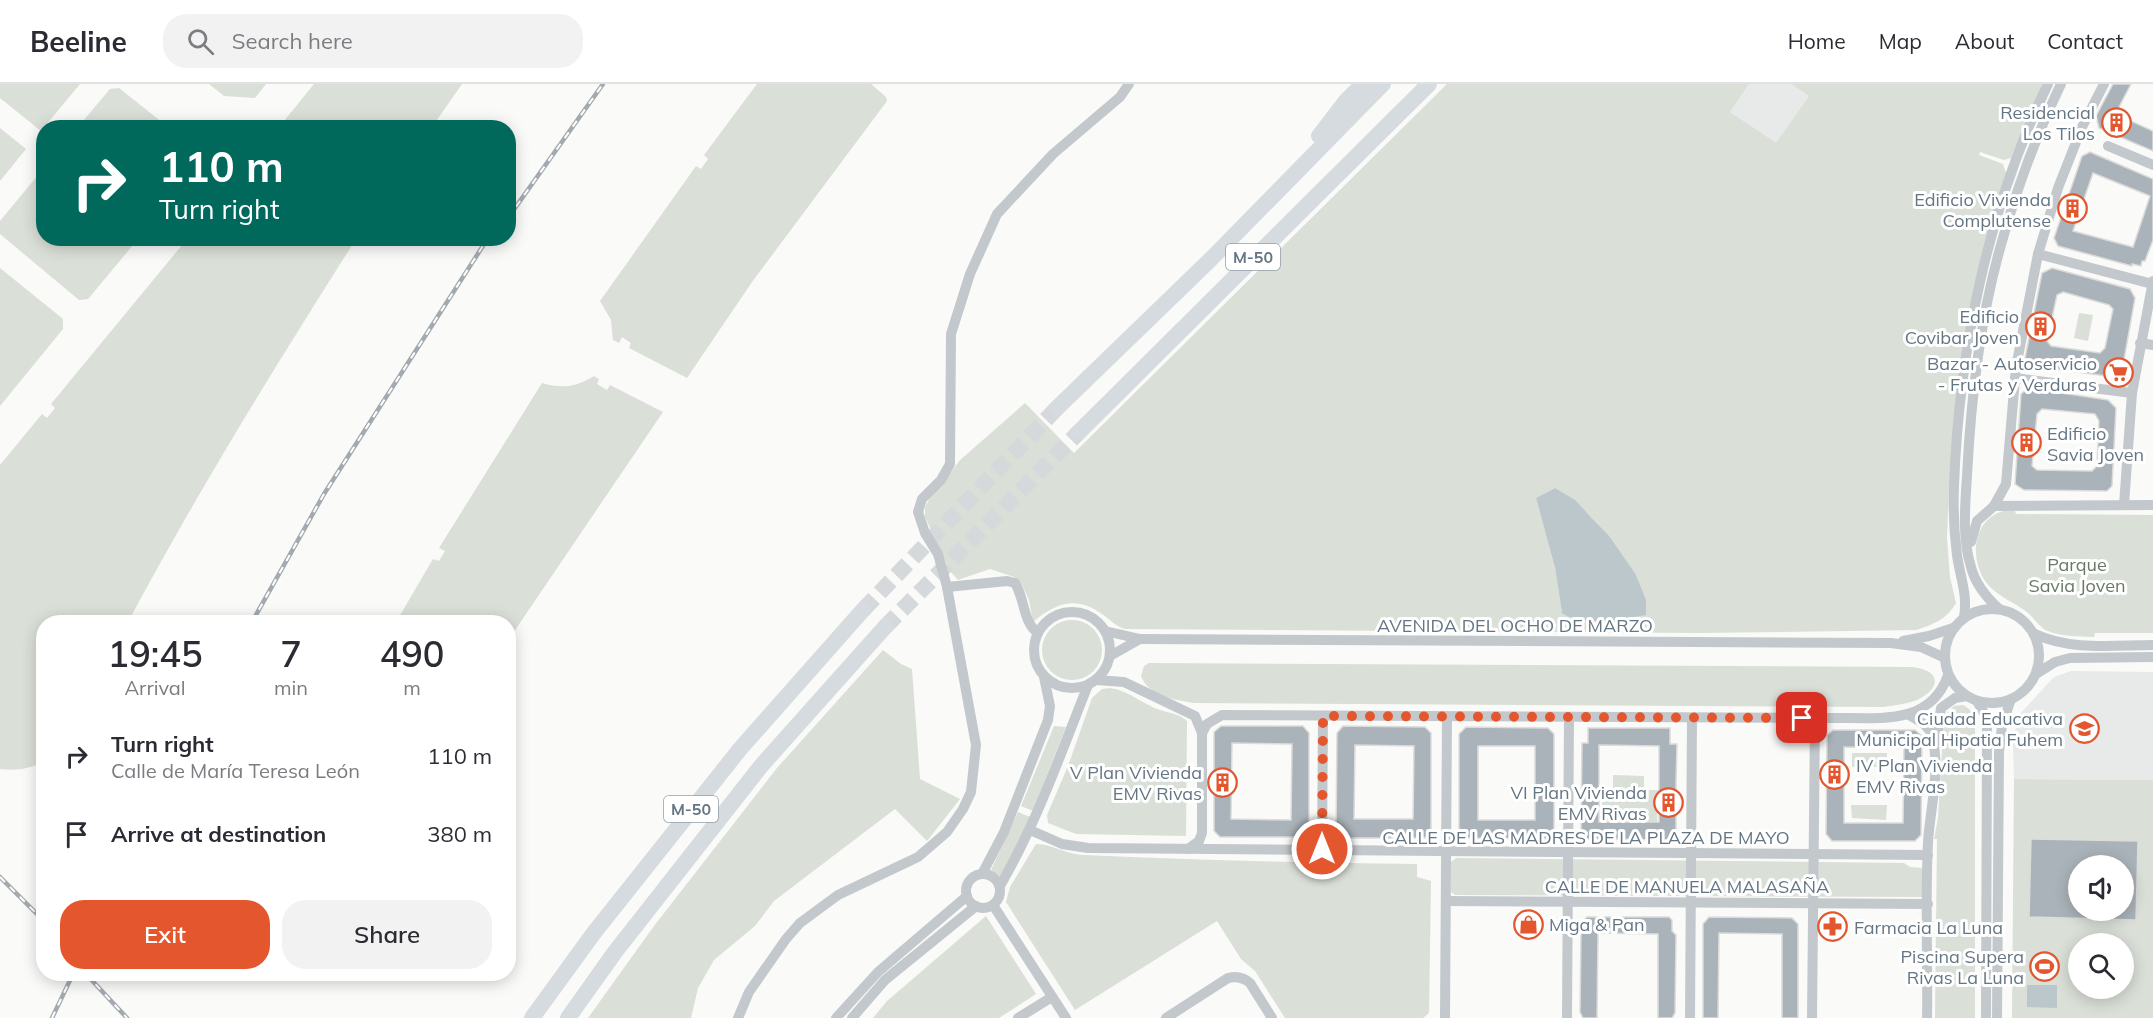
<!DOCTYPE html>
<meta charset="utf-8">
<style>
:root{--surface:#fff;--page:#f2f2f3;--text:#2b2b33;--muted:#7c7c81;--line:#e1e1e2;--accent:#e4572e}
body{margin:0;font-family:Mulish,sans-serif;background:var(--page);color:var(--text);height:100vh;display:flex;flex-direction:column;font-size:22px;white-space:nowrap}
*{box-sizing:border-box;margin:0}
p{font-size:20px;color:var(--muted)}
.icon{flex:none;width:33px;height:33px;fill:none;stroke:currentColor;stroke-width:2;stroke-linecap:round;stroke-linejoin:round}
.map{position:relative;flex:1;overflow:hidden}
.side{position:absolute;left:36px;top:531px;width:480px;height:366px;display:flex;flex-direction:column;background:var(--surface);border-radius:24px;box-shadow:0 3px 15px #0003}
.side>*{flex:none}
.top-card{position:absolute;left:36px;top:36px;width:480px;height:126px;border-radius:24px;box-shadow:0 3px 15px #0003;background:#00695c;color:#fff;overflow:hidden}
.controls{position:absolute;left:2068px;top:771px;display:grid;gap:12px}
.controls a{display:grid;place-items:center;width:66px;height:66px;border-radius:50%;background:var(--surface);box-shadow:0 3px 15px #0003;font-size:30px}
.pin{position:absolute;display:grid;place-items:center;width:51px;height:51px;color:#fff;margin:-26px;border-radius:12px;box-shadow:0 3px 9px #0006}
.me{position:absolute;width:66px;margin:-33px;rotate:0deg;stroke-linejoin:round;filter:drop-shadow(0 0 4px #0008)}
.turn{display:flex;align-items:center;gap:21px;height:126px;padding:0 24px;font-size:27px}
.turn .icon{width:78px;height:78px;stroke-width:2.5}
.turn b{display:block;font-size:42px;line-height:51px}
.eta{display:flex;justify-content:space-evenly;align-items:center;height:102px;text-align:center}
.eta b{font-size:36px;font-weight:600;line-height:42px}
.cta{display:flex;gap:12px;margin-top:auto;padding:12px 24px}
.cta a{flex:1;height:69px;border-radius:24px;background:var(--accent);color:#fff;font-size:24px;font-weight:600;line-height:69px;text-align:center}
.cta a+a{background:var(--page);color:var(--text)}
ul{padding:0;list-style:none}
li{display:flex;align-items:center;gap:18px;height:78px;padding:0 24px}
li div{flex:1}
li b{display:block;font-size:22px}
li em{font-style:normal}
header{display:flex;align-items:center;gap:36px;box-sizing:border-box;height:84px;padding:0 30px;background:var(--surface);border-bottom:2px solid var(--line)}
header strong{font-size:28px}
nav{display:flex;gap:33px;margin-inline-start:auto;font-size:21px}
.search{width:420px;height:54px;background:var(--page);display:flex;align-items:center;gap:15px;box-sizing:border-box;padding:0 21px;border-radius:24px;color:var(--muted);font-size:22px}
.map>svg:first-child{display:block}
.built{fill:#e8e9e9}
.green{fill:#dadfd7;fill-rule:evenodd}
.water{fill:#bbc7cb}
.building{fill:#aab3b9;stroke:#dcdcda;stroke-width:1.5;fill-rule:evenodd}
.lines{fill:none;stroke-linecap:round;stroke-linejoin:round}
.highway-tunnel{stroke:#d5d9db;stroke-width:16;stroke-dasharray:16 8;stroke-linecap:butt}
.minor{stroke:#c3c8cc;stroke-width:10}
.highway{stroke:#d6dbdf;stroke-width:16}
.rail-casing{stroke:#a2aab0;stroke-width:4.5}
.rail{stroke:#fff;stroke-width:2;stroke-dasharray:7;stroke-linecap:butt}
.route{stroke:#e4572e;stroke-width:10;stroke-dasharray:0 18}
.labels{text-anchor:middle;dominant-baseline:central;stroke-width:6;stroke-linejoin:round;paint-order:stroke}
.shield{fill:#fff;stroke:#939fa8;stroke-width:1.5}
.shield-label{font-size:16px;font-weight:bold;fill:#657683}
.poi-label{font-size:18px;fill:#657683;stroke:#fff;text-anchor:end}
.park-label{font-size:18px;fill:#687a64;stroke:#fff}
.street-label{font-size:18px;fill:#657683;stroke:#fff}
</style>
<header>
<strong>Beeline</strong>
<div class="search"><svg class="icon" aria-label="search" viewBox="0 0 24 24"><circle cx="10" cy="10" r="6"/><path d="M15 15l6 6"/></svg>Search here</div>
<nav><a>Home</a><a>Map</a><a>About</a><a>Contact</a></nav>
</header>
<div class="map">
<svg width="2153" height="934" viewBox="0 0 2153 934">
<rect width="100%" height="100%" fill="#fafaf8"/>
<!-- built -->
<g class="built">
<path d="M1749,0H1791L1809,12L1776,60L1730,28Z"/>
<path d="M2071,587L2153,588V696L2014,695L2013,659L2018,632L2054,593Z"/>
</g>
<!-- green -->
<g class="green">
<path d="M0,0H80L41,47L0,14Z"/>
<path d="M209,0H266L255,14L224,12Z"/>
<path d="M314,0H462L432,43H287L284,37Z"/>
<path d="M757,0H871L886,13L887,17L752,198L687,294L629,264L631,259L622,253L619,259L613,256L611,236L600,217L696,82L701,85L708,75L704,71Z"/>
<path d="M1447,0H1749L1730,28L1776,59L1809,12L1791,0H2043L2011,74L2004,76L1980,68L1979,71L2003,80L2006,89L1987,152L1949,402L1947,454L1950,493L1956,519C1946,536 1934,540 1916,546L1699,549L1125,545C1115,542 1111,536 1102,530C1076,511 1055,519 1033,538L1029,516L1021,499L1014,493L990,485L958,496L950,487L925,433V423L932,410L941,403L959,377L1025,319L1074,369ZM1555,404C1590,424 1612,456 1635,489L1562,529L1555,484L1536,414Z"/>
<path d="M119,4L168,43H78L110,5Z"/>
<path d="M0,44L26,65L0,97Z"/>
<path d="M43,85L44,154L138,155L88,215L79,216L0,150V137Z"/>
<path d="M187,155H356C276,281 198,407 128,538H44L43,678C29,685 16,687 0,685V381L42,330L47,334L55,324L51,320Z"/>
<path d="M0,184L63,235V245L0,322Z"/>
<path d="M2079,229L2093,231L2088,257L2074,254Z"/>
<path d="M594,292L599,295L597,300L607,306L610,301L663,328L509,555L508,538H396L433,475L439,477L445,467L439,464L542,299C561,305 577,303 594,292Z"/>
<path d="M2003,427H2015L2016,430L2153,431V549H2095L2094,553C2079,552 2062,553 2048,547C2041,545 2034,534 2028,529C2016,519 2001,514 1990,503C1969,481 1970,437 2003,427Z"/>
<circle cx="1072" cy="566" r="30"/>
<path d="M883,566L901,580L912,585L920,695L960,715L927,757L895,725L774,817L755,842L714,876L698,904L691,934H588L654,842L777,684Z"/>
<path d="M1149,579L1912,583C1941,586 1942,604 1917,616C1907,620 1895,621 1884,623L1194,619C1176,616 1148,612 1141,592L1144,582Z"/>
<path d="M1110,604C1128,606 1142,620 1160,626C1169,629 1180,630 1187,637L1186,752L1076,750L1048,739L1047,731L1068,682L1092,614L1102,605Z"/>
<path d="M1963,621C1972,626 1977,632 1978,643H1975V934H1935L1937,755H1934L1938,734L1944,632L1954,622Z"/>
<path d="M1054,642L1066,643L1033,727L1021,722Z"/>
<rect x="1852" y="669" width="35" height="14"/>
<path d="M1613,691L1644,692V706H1658L1657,738L1602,737V704H1613Z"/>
<path d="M2014,695L2153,696V934H2012ZM2079,782H2124V826H2079ZM2079,860H2124V904H2079Z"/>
<path d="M1851,721H1887L1886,736L1852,734Z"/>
<path d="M1018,728L1030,733L1018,763L1001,793L991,786Z"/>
<path d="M1036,760C1053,760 1067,771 1084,771C1195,776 1306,779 1417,780V793L1431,797L1429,929L1423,934H1285L1255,887L1241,875L1217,837L1075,926L1006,818L1010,803Z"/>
<path d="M1456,774L1904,779L1910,783L1923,784L1922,813L1455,811L1451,808V778Z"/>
<path d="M986,832L1036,910L999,934H873L887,917Z"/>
</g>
<!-- water -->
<g class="water">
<path d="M1555,404L1575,416L1609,452L1635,489L1646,516V531C1620,535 1585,544 1562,529L1555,484L1536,414Z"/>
<path d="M2027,901H2057V924L2027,923Z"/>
</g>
<!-- building -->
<g class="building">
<path d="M2113,0H2131L2118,25L2120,32L2153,47V67L2099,44L2096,32Z"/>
<path d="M2090,68L2153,95V156L2145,177H2142L2141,182L2132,180V182L2058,162L2054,154L2082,72ZM2093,89L2150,112L2133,163L2073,147Z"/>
<path d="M2052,184L2130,205L2135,214L2122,287L2114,293L2032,282L2025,274L2042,189ZM2063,208L2109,221L2113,225L2105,264L2100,269L2051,262L2047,257L2057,211Z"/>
<path d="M2028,304L2108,316L2116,324L2112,402L2107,407L2024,406L2015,400L2021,310ZM2042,325L2095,330L2099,337L2097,382L2092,387L2037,386L2032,382L2037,330Z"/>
<path d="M1221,642H1303L1309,649V747L1302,753H1220L1214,747V648ZM1232,659L1292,660L1291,736L1231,735Z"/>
<path d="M1343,642L1425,643L1431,649V748L1425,754H1342L1336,747L1337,649ZM1355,661L1414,662L1413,735H1354Z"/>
<path d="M1466,643L1548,644L1554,650V749L1547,755L1465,754L1459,748V650ZM1478,662H1535V736H1478Z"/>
<path d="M1588,644H1670V660H1677L1676,699V749L1670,756L1587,755L1581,749L1582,659H1588ZM1599,661L1659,662V738H1599Z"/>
<path d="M1833,646H1915L1922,652L1921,751L1915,757H1832L1826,750L1827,651ZM1844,663L1904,664L1903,739H1844Z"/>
<path d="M2031,755L2138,757L2136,836L2029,833ZM2079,782H2124V826H2079Z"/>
<path d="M1587,833H1669L1672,836V847L1676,851L1675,929L1672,934H1658V850L1598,849L1597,934H1583L1580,928L1581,850L1584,846V836Z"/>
<path d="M1709,833L1792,834L1798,840V934H1782V850L1719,849L1718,934H1703V840Z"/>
</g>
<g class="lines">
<!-- highway-tunnel -->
<g class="highway-tunnel">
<path d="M863,526L1057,324"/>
<path d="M885,543L1079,348"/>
</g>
<!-- minor -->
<g class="minor">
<path d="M2108,62L2153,81"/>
<path d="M2038,170L2152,200"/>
<path d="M2140,259L2153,261"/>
<path d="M2015,294L2132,309"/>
<path d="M2124,421L2132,309L2153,197"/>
<path d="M1994,422L2006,400L2016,283L2038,170L2058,104L2082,43L2104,0"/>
<path d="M1971,458L1977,437L1994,422L2153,421"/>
<path d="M947,503L1007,497L1015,499C1025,515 1023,539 1038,549"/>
<circle cx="1992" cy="572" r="47"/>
<path d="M1999,525C1987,514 1975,499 1971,483C1962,455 1965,422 1967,392C1971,312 1980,231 2003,154C2018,101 2037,50 2061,0"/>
<circle cx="1072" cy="566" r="38"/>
<path d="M1964,533C1968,511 1960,493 1957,471C1954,448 1953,425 1954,402C1959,265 1988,124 2048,0"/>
<path d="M1105,547L1140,555L1891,559L1921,563L1945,574"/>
<path d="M2035,550C2071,567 2114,561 2153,561"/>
<path d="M1903,557L1929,552L1953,544"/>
<path d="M1110,572L1140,555"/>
<path d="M2036,590L2055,578L2070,574L2153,573"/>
<path d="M1096,596L1124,598L1195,632L1202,649V749L1199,757L1188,765"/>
<path d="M1977,617L1985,631L1987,641L1986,934"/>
<path d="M1909,631C1919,637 1928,640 1932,652C1941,687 1930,724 1928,758C1925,817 1928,876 1927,934"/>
<path d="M1202,649L1207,640L1222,631L1827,634C1874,633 1930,644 1948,591"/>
<path d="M1936,659L1941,624L1955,614L1967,612"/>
<path d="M1030,746L1062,760L1088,764L1928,771"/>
<path d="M1322,768L1323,632"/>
<path d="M982,790L1004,748L1048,636L1050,622L1044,593"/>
<circle cx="983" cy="807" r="17"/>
<path d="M1000,802C1037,738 1061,669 1088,601"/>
<path d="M1446,817L1928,820"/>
<path d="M993,821L1066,934"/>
<path d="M738,934L749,908L786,855L800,839L838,811L918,773L947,748L963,725L971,708L976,661L947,503L938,470L925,449L918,428L922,415L941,396L950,380L951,250L970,190L997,130L1053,70L1120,13L1129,0"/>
<path d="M836,934L878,888L967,812"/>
<path d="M852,934L885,896L976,822"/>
<path d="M1018,934L1052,913"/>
<path d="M1166,934L1228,894C1236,892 1243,893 1250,899L1272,934"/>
<path d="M1445,934L1447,632"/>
<path d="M1567,934L1569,633"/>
<path d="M1690,934L1692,634"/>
<path d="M1812,934L1815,634"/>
<path d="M1997,934L1999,668L2002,642L2011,615"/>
</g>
<!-- highway -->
<g class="highway">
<path d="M1319,52L1345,18L1363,0"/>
<path d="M1057,324L1211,175L1383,0"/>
<path d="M1079,348L1429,0"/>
<path d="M532,934L593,850L740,665L863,526"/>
<path d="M568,934L615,868L761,682L885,543"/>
</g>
<defs>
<g id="rail">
<path d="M508,134L603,0"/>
<path d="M252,538L324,410L488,154"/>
<path d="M0,793L44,837"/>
<path d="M86,890L127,934"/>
<path d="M52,934L73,890"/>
</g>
</defs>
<!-- rail casing -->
<use href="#rail" class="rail-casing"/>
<!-- rail -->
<use href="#rail" class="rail"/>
</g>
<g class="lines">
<!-- route -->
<path class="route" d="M1322,765L1323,632L1802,634"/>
</g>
<!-- icons -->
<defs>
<symbol id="building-ring" viewBox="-11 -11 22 22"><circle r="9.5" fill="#fff" stroke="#e4572e" stroke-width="1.5"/><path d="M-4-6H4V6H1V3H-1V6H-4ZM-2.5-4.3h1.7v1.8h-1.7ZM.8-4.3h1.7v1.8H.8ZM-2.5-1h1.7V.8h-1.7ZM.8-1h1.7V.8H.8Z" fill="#e4572e"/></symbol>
<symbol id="supermarket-ring" viewBox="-11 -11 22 22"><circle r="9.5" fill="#fff" stroke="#e4572e" stroke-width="1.5"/><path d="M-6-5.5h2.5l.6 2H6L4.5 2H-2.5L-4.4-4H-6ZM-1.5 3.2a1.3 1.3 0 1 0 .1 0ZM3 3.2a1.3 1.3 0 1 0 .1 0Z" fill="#e4572e"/></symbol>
<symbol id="school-ring" viewBox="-11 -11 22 22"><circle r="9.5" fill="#fff" stroke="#e4572e" stroke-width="1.5"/><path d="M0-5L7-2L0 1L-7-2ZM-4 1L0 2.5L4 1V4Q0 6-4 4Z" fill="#e4572e"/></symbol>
<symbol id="shop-ring" viewBox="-11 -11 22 22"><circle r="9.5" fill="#fff" stroke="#e4572e" stroke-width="1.5"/><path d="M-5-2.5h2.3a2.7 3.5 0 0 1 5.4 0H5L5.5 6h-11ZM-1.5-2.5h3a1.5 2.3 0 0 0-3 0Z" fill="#e4572e"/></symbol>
<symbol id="pharmacy-ring" viewBox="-11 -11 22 22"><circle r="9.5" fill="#fff" stroke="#e4572e" stroke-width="1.5"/><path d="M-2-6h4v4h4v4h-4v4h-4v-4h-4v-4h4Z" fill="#e4572e"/></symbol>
<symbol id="stadium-ring" viewBox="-11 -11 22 22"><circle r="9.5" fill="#fff" stroke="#e4572e" stroke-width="1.5"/><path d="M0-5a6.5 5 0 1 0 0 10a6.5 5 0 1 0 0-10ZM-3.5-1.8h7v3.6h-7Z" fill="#e4572e"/></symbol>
</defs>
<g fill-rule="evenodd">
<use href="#building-ring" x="2100" y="22" width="33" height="33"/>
<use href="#building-ring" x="2056" y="108" width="33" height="33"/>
<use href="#building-ring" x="2024" y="226" width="33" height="33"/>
<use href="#supermarket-ring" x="2102" y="272" width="33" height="33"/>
<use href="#building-ring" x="2010" y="342" width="33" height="33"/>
<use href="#school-ring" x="2068" y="628" width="33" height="33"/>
<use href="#building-ring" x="1818" y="674" width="33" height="33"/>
<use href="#building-ring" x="1206" y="682" width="33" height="33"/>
<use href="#building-ring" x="1652" y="702" width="33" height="33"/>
<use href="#shop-ring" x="1512" y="824" width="33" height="33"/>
<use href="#pharmacy-ring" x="1816" y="826" width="33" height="33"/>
<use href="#stadium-ring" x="2028" y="866" width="33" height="33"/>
</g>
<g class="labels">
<!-- shield labels -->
<g class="shield">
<rect x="1226" y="160" width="54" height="26" rx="4.5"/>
<rect x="664" y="712" width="54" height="26" rx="4.5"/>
</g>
<g class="shield-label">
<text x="1253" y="173">M-50</text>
<text x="691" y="725">M-50</text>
</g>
<!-- poi labels -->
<g class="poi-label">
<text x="2095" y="28">Residencial<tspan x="2095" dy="21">Los Tilos</tspan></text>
<text x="2051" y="115">Edificio Vivienda<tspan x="2051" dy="21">Complutense</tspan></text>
<text x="2019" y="232">Edificio<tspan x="2019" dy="21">Covibar Joven</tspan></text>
<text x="2097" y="279">Bazar - Autoservicio<tspan x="2097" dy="21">- Frutas y Verduras</tspan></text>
<text x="2047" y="349" text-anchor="start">Edificio<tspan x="2047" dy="21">Savia Joven</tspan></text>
<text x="2063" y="634">Ciudad Educativa<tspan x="2063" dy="21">Municipal Hipatia Fuhem</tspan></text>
<text x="1856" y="681" text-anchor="start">IV Plan Vivienda<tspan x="1856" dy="21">EMV Rivas</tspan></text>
<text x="1202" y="688">V Plan Vivienda<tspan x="1202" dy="21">EMV Rivas</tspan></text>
<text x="1647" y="708">VI Plan Vivienda<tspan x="1647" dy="21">EMV Rivas</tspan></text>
<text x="1549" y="840" text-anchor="start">Miga &amp; Pan</text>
<text x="1854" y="843" text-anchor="start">Farmacia La Luna</text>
<text x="2024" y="872">Piscina Supera<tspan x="2024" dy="21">Rivas La Luna</tspan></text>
</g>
<!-- park labels -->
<g class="park-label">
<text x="2077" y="480">Parque<tspan x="2077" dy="21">Savia Joven</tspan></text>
</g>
<!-- street labels -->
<g class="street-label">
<text x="1515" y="541">AVENIDA DEL OCHO DE MARZO</text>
<text x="1586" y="753">CALLE DE LAS MADRES DE LA PLAZA DE MAYO</text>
<text x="1687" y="802">CALLE DE MANUELA MALASAÑA</text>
</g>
</g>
</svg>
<div class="controls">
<a><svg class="icon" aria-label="sound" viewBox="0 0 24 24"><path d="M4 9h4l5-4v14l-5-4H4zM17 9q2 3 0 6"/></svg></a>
<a><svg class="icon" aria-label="search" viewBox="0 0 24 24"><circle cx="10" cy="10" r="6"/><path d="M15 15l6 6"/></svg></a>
</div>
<div class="pin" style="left:1802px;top:634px;background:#d93025"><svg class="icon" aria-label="arrive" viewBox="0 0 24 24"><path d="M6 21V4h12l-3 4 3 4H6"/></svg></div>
<svg class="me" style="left:1322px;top:765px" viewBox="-20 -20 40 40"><circle r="17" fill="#e4572e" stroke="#fff" stroke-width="3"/><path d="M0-11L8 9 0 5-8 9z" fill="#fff"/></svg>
<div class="top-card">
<div class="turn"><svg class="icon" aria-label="right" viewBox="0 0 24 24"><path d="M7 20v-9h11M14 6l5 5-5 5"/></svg><div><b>110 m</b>Turn right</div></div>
</div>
<section class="side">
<div class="eta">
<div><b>19:45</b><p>Arrival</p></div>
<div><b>7</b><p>min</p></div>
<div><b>490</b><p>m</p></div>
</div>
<ul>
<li><svg class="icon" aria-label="right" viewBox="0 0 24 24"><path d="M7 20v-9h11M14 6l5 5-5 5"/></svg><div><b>Turn right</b><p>Calle de María Teresa León</p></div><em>110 m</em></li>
<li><svg class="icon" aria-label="arrive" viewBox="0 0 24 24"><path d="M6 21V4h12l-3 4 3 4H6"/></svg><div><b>Arrive at destination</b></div><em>380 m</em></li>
</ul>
<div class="cta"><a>Exit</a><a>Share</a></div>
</section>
</div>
